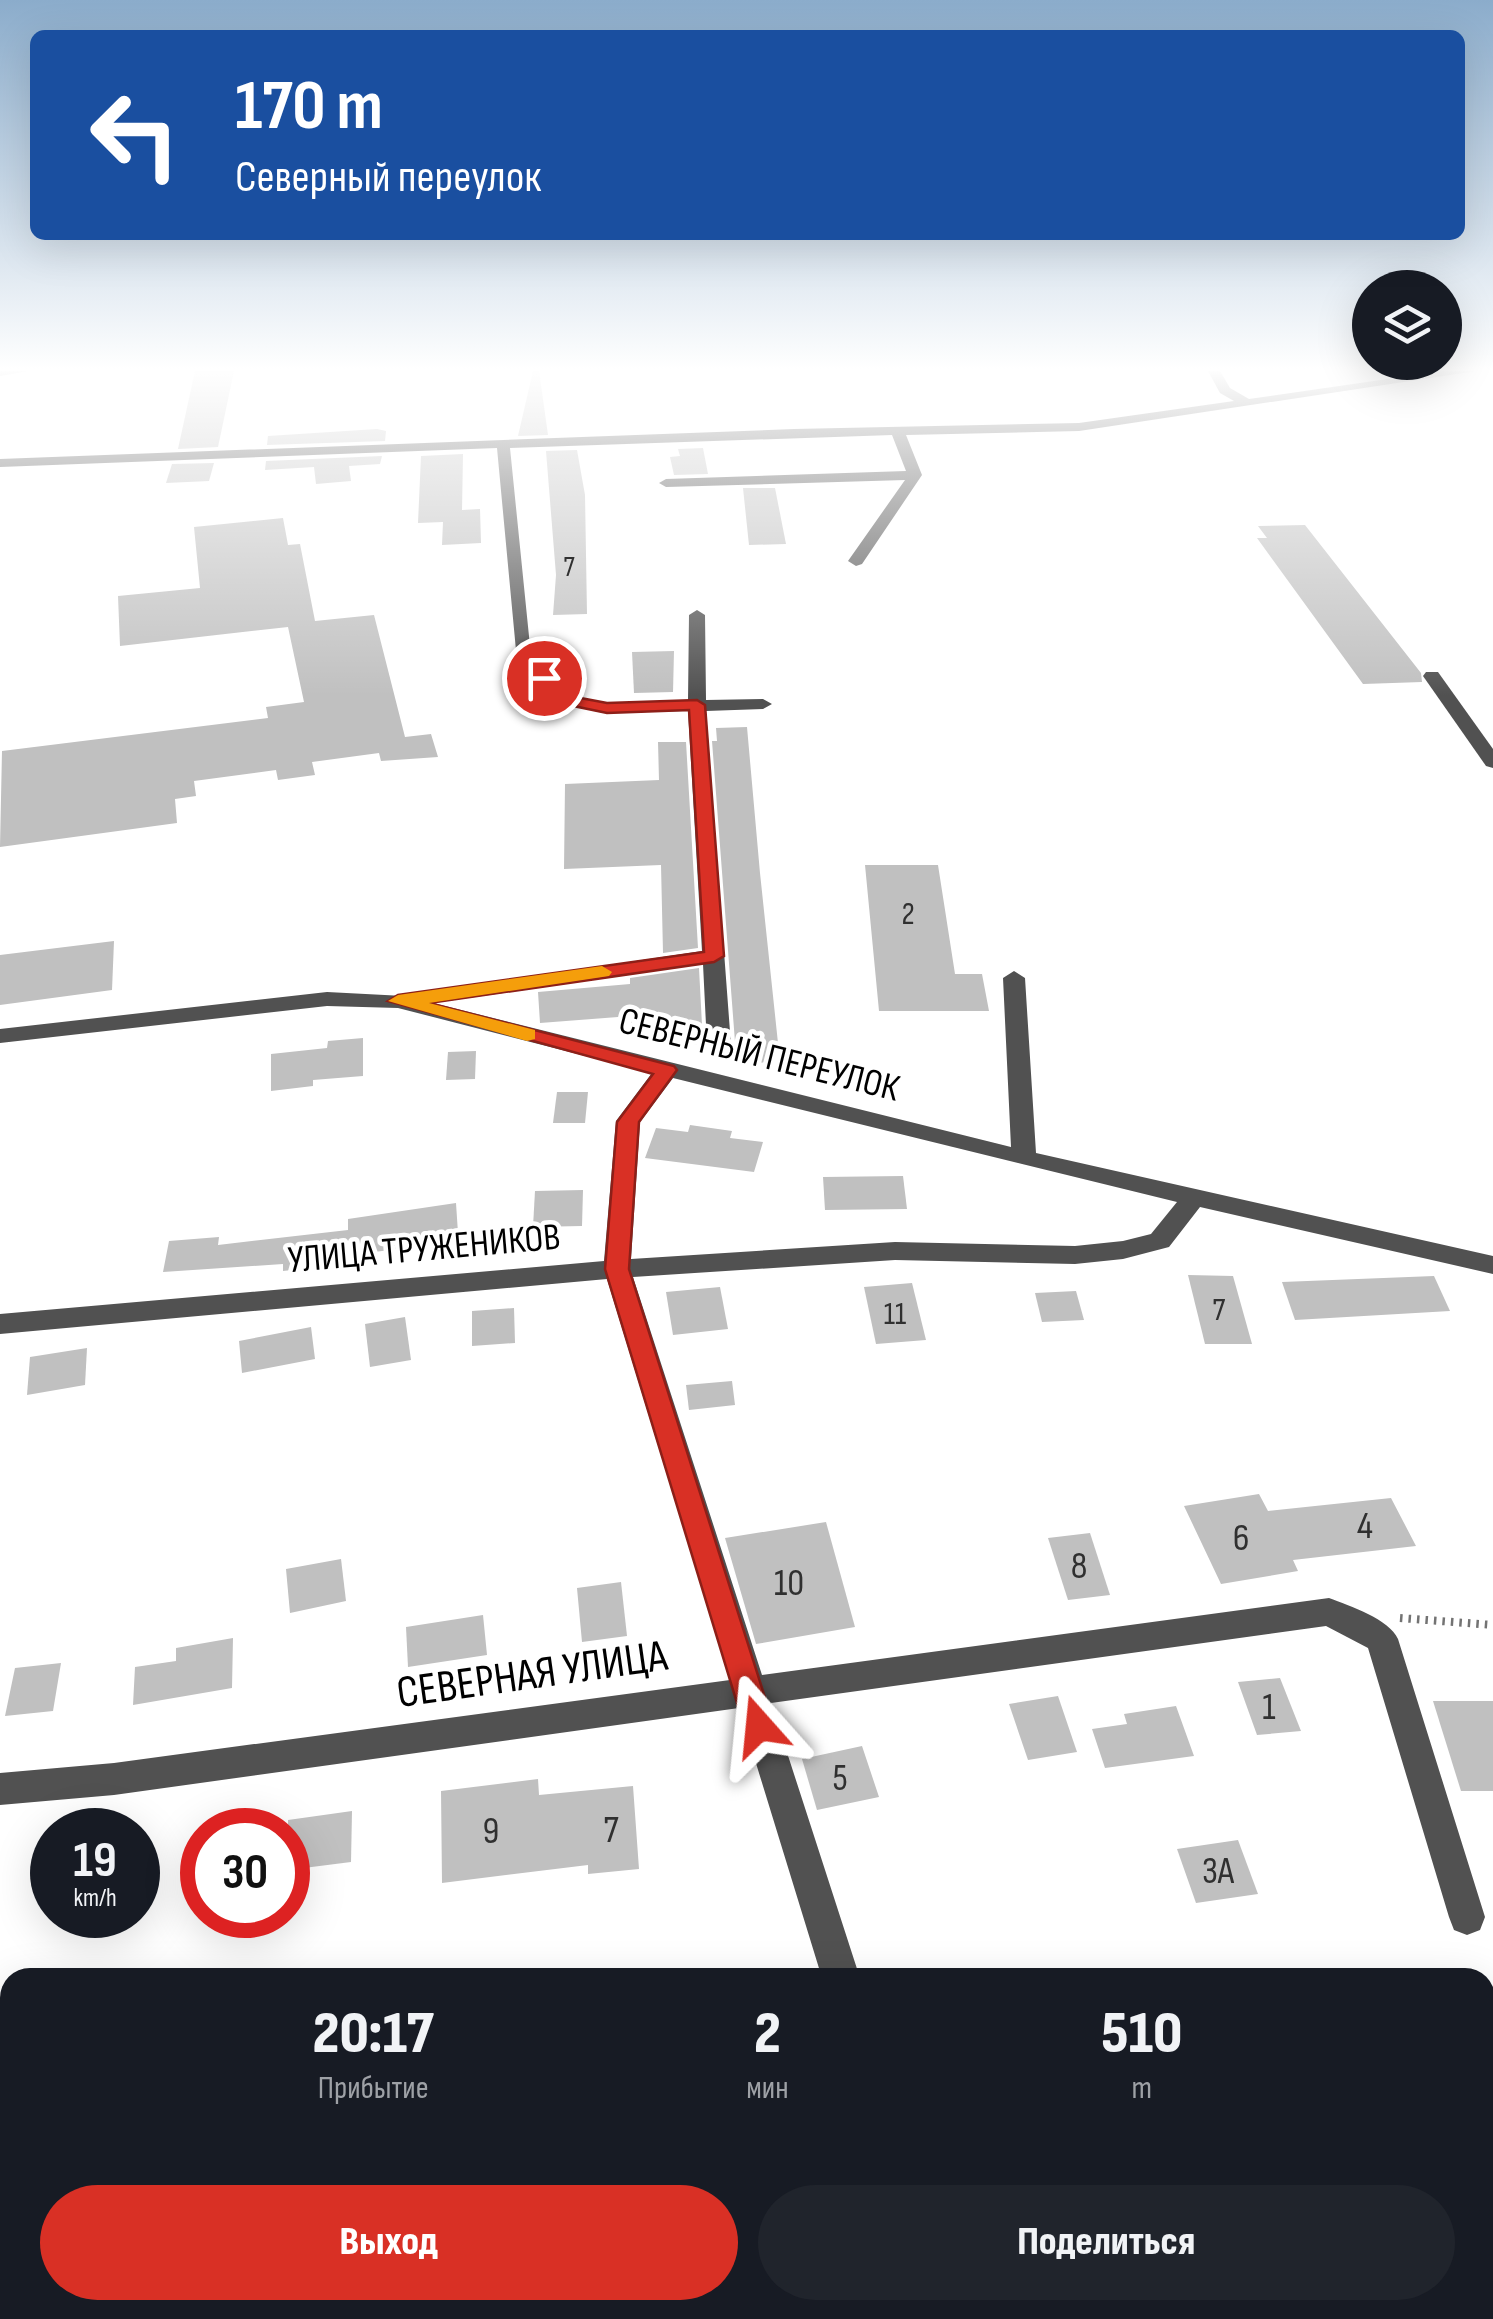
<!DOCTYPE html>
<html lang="ru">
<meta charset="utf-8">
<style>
:root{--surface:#171b24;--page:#20242c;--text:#f1f3f6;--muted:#9ea1a6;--accent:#d93025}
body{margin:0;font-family:"Sofia Sans Condensed",sans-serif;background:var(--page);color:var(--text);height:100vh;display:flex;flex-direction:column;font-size:38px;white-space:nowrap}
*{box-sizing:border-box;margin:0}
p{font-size:32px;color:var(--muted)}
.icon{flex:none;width:55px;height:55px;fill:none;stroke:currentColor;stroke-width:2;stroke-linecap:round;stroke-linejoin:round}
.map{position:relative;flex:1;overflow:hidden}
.details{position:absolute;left:0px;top:1968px;width:1495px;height:352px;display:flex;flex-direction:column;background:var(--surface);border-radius:30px 30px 0 0;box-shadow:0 10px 40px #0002}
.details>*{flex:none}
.hud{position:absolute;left:30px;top:30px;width:1435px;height:210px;border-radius:15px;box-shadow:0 10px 40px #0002;background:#1a4fa0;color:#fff;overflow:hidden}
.buttons{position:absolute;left:1352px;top:270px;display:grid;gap:20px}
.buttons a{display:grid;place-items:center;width:110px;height:110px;border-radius:50%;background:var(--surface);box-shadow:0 10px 40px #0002;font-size:50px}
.speed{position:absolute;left:30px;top:1808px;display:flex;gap:20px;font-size:50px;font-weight:700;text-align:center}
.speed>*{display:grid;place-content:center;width:130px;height:130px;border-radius:50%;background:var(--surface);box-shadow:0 10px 40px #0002;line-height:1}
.speed small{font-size:25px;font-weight:400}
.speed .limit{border:15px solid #d22;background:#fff;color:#111}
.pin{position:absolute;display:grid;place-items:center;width:85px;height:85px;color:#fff;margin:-42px;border:5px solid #fff;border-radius:50%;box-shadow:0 2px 10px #0007}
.me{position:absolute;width:110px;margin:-55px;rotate:342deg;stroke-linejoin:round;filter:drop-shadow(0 0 8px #0008)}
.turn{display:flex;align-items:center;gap:35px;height:210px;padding:0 40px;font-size:45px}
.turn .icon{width:130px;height:130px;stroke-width:2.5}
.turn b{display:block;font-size:70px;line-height:85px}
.eta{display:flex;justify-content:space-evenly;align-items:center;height:170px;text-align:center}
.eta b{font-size:60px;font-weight:800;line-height:70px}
.button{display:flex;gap:20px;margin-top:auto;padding:20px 40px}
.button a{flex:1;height:115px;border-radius:60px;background:var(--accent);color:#fff;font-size:40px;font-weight:800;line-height:115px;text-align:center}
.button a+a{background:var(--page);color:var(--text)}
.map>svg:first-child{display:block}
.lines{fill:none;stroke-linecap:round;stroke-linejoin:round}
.stream{stroke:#9f9f9f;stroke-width:15}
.building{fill:#c0c0c0}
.path{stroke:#737373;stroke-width:8;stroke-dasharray:2.5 6;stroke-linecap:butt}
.minor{fill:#515151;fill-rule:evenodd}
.route{fill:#d93025;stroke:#8d1f18;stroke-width:2.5}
.slow{fill:#f59e0b}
.labels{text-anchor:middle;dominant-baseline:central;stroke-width:9;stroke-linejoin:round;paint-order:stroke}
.far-number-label{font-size:28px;fill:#303030}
.number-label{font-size:32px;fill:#303030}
.street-label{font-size:38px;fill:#000;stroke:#fff}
.near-number-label{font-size:38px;fill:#303030}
.near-street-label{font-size:45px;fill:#000;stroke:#fff}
</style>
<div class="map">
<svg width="1493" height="2319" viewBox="0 0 1493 2319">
<rect width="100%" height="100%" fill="#fff"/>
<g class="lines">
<!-- stream -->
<g class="stream">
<path d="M1485,2164L1493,2127"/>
<path d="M1452,2319L1453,2310"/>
</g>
</g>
<!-- building -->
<g class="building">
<path d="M195,371H234L218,447L178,449Z"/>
<path d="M533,371H539L548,435L518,436Z"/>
<path d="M377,429L386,431L385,441L267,445L268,436Z"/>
<path d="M703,448L708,474L674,475L670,457L680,456L678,449Z"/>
<path d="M577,450L585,495L587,614L553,615L556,575L546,451Z"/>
<path d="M463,454L462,510L480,509L481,543L442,545L443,522L418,523L421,456Z"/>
<path d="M382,456L380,464L349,466L351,481L316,484L314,467L265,470L266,461Z"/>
<path d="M214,463L209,481L166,483L172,464Z"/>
<path d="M743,488H775L786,544L749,545Z"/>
<path d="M283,518L288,545L300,544L315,621L374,615L405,737L431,734L438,757L381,761L379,753L312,762L315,775L278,780L276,770L194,781L196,796L175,799L177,823L0,847L2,751L268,718L266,707L304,702L288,627L120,646L118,596L200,588L194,527Z"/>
<path d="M1305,525L1421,673L1422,682L1363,684L1257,538H1267L1258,526Z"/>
<path d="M674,651L673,692L634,693L632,652Z"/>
<path d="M747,727L760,873L780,1062L743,1063L742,1042H735L712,741H717L716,728Z"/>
<path d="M658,742H686L698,948L663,953L661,865L564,869L565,784L659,780Z"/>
<path d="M865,865H938L955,974H982L989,1011H879Z"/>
<path d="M114,941L112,990L0,1005V955Z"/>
<path d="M699,968L703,1044L658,1045V1034L631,1035V1016L540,1023L538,992L630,984V978Z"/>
<path d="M363,1038V1076L313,1080V1086L271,1091V1054L327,1048L328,1041Z"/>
<path d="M476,1051L475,1079L446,1080L448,1052Z"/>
<path d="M557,1092H588L585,1123H553Z"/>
<path d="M690,1125L732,1131L730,1138L763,1142L754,1172L645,1158L656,1128L688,1132Z"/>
<path d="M903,1176L907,1209L825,1210L823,1177Z"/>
<path d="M583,1190L582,1226L533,1227L535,1191Z"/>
<path d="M456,1203L458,1233L413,1238V1247L328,1258V1266L283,1271V1264L163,1272L169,1241L219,1237L218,1245L348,1230V1219Z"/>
<path d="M1188,1275L1233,1276L1252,1344H1205Z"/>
<path d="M1434,1276L1450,1311L1295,1320L1282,1282Z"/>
<path d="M912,1283L926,1340L876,1344L864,1287Z"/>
<path d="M720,1287L728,1329L673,1335L666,1292Z"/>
<path d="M1076,1291L1084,1320L1042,1322L1035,1293Z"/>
<path d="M514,1308L515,1343L472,1346V1311Z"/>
<path d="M405,1317L411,1360L370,1367L365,1324Z"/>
<path d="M311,1327L315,1359L242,1373L239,1341Z"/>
<path d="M87,1348L85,1385L27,1395L30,1357Z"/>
<path d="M732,1381L735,1405L689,1410L686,1385Z"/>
<path d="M1259,1494L1268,1511L1391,1498L1416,1546L1293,1560L1298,1571L1221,1584L1184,1506Z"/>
<path d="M826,1522L855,1627L756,1644L725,1538Z"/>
<path d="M1090,1533L1110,1595L1068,1600L1048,1538Z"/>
<path d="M341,1559L346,1601L290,1613L286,1569Z"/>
<path d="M621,1582L627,1636L582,1642L577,1588Z"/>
<path d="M483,1615L487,1655L408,1667L406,1627Z"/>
<path d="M233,1638L232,1688L133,1705L135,1667L176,1661V1648Z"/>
<path d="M61,1663L53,1711L5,1716L15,1668Z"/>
<path d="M1280,1678L1301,1731L1257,1735L1238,1682Z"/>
<path d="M1058,1696L1077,1752L1028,1760L1009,1704Z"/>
<path d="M1433,1701H1493V1791H1461Z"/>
<path d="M1176,1706L1194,1756L1105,1768L1092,1729L1127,1724L1124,1714Z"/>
<path d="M862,1746L879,1797L817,1810L802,1759Z"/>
<path d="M538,1779L539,1795L633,1786L639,1869L588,1874V1865L442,1883L441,1791Z"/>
<path d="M352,1811L351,1862L288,1870V1820Z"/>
<path d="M1238,1840L1258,1894L1196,1903L1177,1849Z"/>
</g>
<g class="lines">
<!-- path -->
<path class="path" d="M1400,1618L1493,1625"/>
<!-- minor -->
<g class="minor">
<path d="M0,371H28L0,376Z"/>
<path d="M1208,371H1220L1230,388L1249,399L1443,371H1476L1079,431L906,435L922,475L862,564L856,566L848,561L905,480L666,487L659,483L666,479L906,471L892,435L510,448L531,656L571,696L607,703L688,701L689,615L697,610L705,615L706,700L763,699L772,704L763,709L706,711L731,1045L719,1052L707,1045L703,964L433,1003L1011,1147L1003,978L1014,971L1025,978L1036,1153L1493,1256V1274L1200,1207L1169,1247L1123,1259L1075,1264L895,1260L633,1277L762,1675L1329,1598C1350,1606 1389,1619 1398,1639L1485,1917L1480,1930L1467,1935L1454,1930L1449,1917L1368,1648L1326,1626L771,1703L860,1978H822L739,1708L114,1795L0,1805V1773L114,1763L730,1680L607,1279L0,1334V1314L604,1261L616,1121L652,1073L398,1008L327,1006L0,1043V1029L327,992L404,996L702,951L688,711L607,713L559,704L517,661L497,448L0,467V459L794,429L1079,423L1234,401L1220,393ZM673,1078L1177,1202L1151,1234L1123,1241L1075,1246L895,1242L631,1259L640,1122Z"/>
<path d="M1426,672H1438L1493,749V768L1486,766L1423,676Z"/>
<path d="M928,2310H972L975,2319H931Z"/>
</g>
</g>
<!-- sky -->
<linearGradient id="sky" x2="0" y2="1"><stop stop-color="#8baccb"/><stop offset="0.53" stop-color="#fff"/><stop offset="1" stop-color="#fff" stop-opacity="0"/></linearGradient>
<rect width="1493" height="696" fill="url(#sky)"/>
<!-- route -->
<path class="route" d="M538,675H550L570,696L607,703L697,700L705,705L724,956L714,962L429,1003L674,1066L677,1070L639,1122L629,1269L774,1726L770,1736L759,1740L748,1736L744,1726L605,1269L617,1122L653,1074L388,1001L398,995L704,952L689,710L607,713L559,703L538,682Z"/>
<!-- slow -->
<path class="slow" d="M602,966L612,972L609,976L429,1003L535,1030V1039L527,1041L388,1001L398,995Z"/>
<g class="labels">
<!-- far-number labels -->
<g class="far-number-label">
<text x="569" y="567">7</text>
</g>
<!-- number labels -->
<g class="number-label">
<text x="908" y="914">2</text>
<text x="1219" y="1310">7</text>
<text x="895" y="1314">11</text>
</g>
<!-- street labels -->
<g class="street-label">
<text transform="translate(759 1055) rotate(14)">СЕВЕРНЫЙ ПЕРЕУЛОК</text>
<text transform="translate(424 1249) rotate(-5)">УЛИЦА ТРУЖЕНИКОВ</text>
</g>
<!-- near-number labels -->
<g class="near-number-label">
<text x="1365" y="1526">4</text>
<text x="1241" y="1538">6</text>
<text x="1079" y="1566">8</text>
<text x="789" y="1583">10</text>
<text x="1269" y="1707">1</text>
<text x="840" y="1778">5</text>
<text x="611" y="1830">7</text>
<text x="491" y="1831">9</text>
<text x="1218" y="1871">3А</text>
</g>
<!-- near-street labels -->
<g class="near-street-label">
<text transform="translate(532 1675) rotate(-8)">СЕВЕРНАЯ УЛИЦА</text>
</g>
</g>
</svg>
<div class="buttons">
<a><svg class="icon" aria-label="layers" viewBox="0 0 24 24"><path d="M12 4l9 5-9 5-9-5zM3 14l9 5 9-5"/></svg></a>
</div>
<div class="speed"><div>19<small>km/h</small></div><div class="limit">30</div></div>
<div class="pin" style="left:544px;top:678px;background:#d93025"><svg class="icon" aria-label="arrive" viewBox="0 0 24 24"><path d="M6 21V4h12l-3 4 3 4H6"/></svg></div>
<svg class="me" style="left:759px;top:1726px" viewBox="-20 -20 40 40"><path d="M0-17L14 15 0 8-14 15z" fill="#d93025" stroke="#fff" stroke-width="4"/></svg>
<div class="hud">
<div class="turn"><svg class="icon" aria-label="left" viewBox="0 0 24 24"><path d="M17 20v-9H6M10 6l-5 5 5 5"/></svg><div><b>170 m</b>Северный переулок</div></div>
</div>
<section class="details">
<div class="eta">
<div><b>20:17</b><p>Прибытие</p></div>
<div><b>2</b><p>мин</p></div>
<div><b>510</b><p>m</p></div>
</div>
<div class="button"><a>Выход</a><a>Поделиться</a></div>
</section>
</div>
